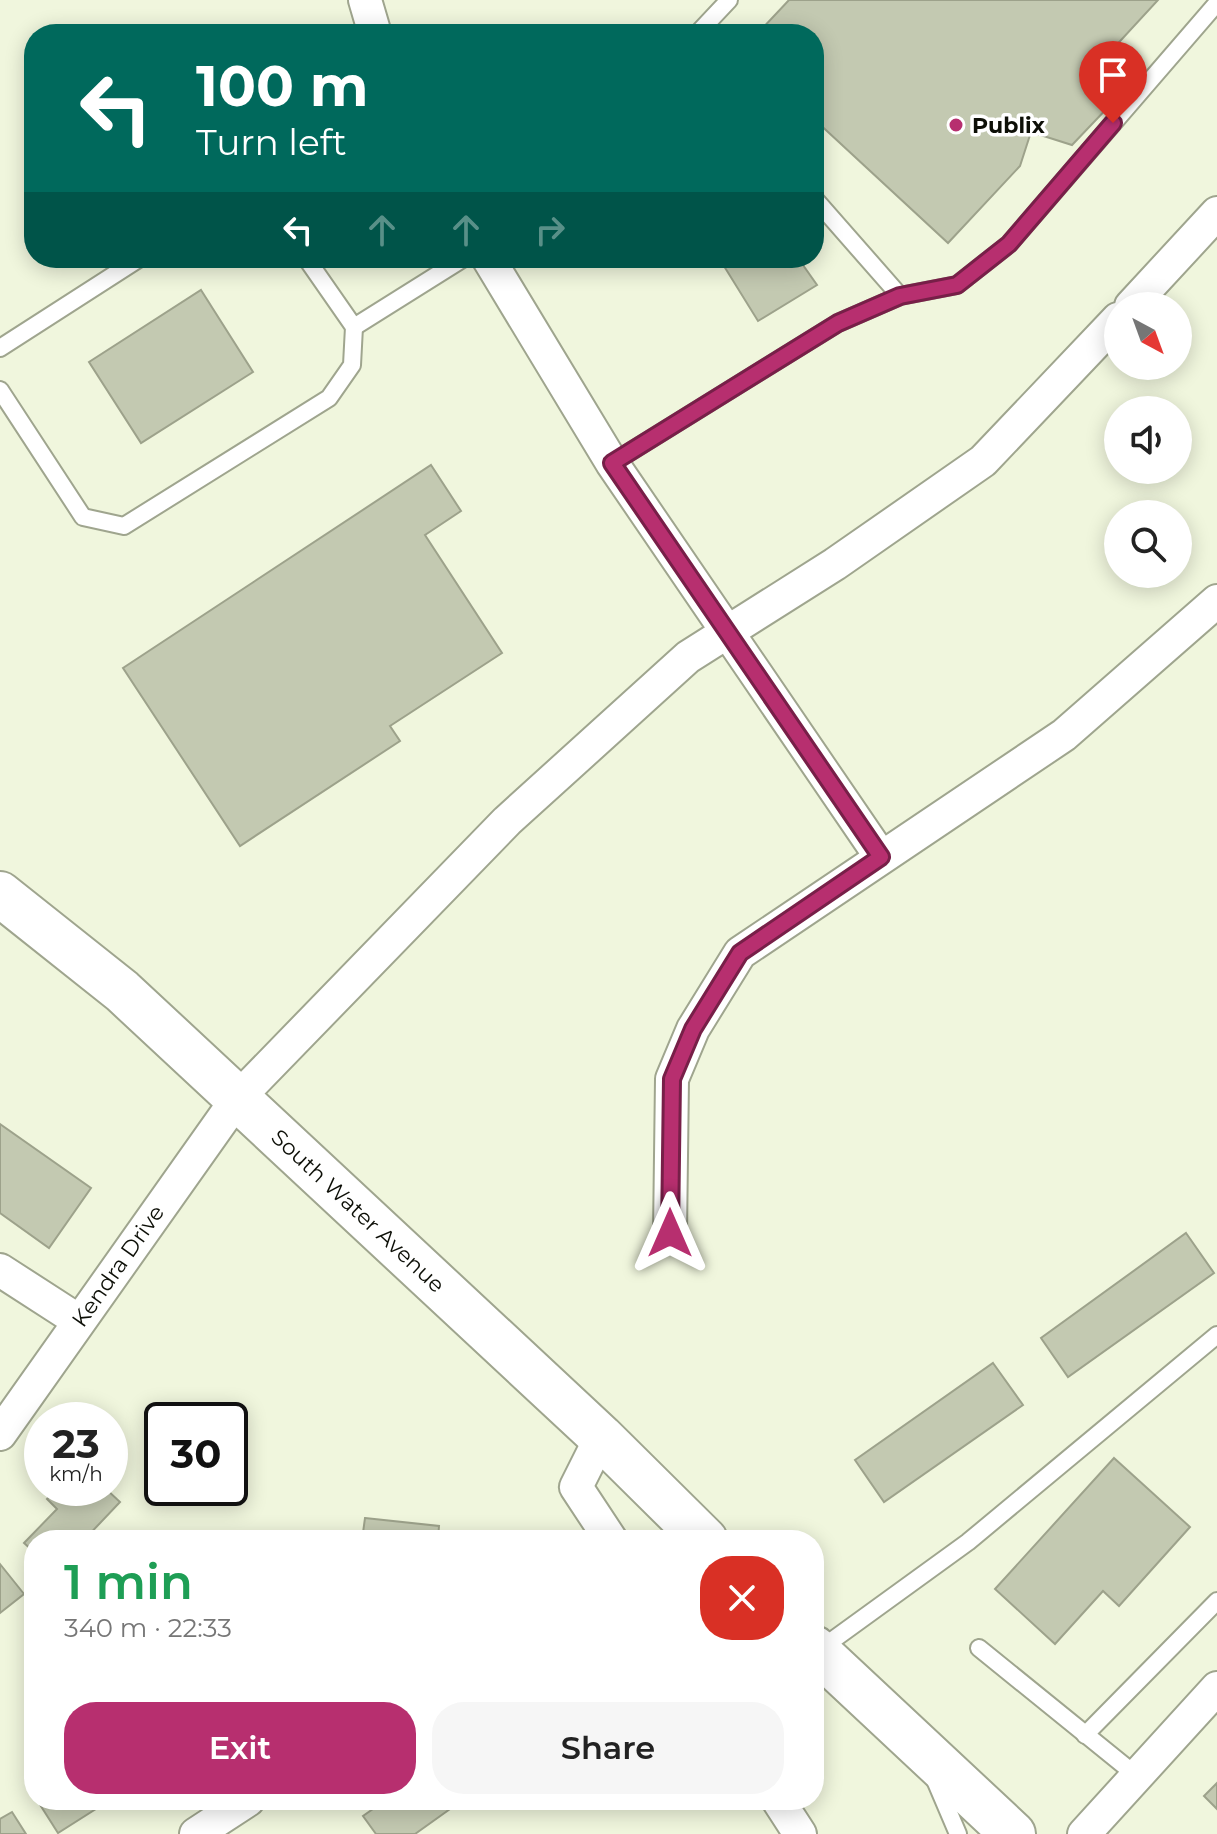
<!DOCTYPE html>
<meta charset="utf-8">
<style>
:root{--surface:#fff;--page:#f6f6f6;--text:#222;--muted:#767676;--accent:#b72f6f}
body{margin:0;font-family:Montserrat,sans-serif;background:var(--page);color:var(--text);height:100vh;display:flex;flex-direction:column;font-size:30px;white-space:nowrap}
*{box-sizing:border-box;margin:0}
p{font-size:26px;color:var(--muted)}
.icon{flex:none;width:44px;height:44px;fill:none;stroke:currentColor;stroke-width:2;stroke-linecap:round;stroke-linejoin:round}
.map{position:relative;flex:1;overflow:hidden}
.panel{position:absolute;left:24px;top:1530px;width:800px;height:280px;display:flex;flex-direction:column;background:var(--surface);border-radius:32px;box-shadow:0 4px 20px #0003}
.panel>*{flex:none}
.banner{position:absolute;left:24px;top:24px;width:800px;height:244px;border-radius:32px;box-shadow:0 4px 20px #0003;background:#00695c;color:#fff;overflow:hidden}
.needle{width:52px;rotate:139deg}
.controls{position:absolute;left:1104px;top:292px;display:grid;gap:16px}
.controls a{display:grid;place-items:center;width:88px;height:88px;border-radius:50%;background:var(--surface);box-shadow:0 4px 20px #0003;font-size:40px}
.speed{position:absolute;left:24px;top:1402px;display:flex;gap:16px;font-size:40px;font-weight:700;text-align:center}
.speed>*{display:grid;place-content:center;width:104px;height:104px;border-radius:50%;background:var(--surface);box-shadow:0 4px 20px #0003;line-height:1}
.speed small{font-size:20px;font-weight:400}
.speed .limit{border:4px solid #111;border-radius:12px;background:#fff;color:#111}
.pin{position:absolute;display:grid;place-items:center;width:68px;height:68px;color:#fff;margin:-82px -34px;border-radius:50% 50% 50% 0;rotate:-45deg;box-shadow:0 0 8px #0007}
.pin .icon{rotate:45deg}
.me{position:absolute;width:88px;margin:-44px;rotate:0deg;stroke-linejoin:round;filter:drop-shadow(0 0 6px #0008)}
.turn{display:flex;align-items:center;gap:28px;height:168px;padding:0 40px;font-size:36px}
.turn .icon{width:104px;height:104px;stroke-width:2.5}
.turn b{display:block;font-size:56px;line-height:68px}
.lanes{display:flex;align-items:center;height:76px;padding:0 40px;background:#0003;justify-content:center;gap:40px;direction:ltr}
.lanes .off{opacity:.35}
.round{display:grid;place-items:center;flex:none;width:84px;height:84px;border-radius:32px;background:var(--page)}
.headline{display:flex;align-items:center;justify-content:space-between;height:136px;padding:0 40px}
h1{font-size:48px;font-weight:600;line-height:60px;color:#1e9e55}
.button{display:flex;gap:16px;margin-top:auto;padding:16px 40px}
.button a{flex:1;height:92px;border-radius:32px;background:var(--accent);color:#fff;font-size:32px;font-weight:600;line-height:92px;text-align:center}
.button a+a{background:var(--page);color:var(--text)}
.map>svg:first-child{display:block}
.building{fill:#c3c9b1;stroke:#9da28b;stroke-width:2}
.lines{fill:none;stroke-linecap:round;stroke-linejoin:round}
.service-casing{stroke:#9fa58e;stroke-width:20}
.minor-casing{stroke:#9fa58e;stroke-width:36}
.secondary-casing{stroke:#9fa58e;stroke-width:48}
.service{stroke:#fff;stroke-width:16}
.minor{stroke:#fff;stroke-width:32}
.secondary{stroke:#fff;stroke-width:44}
.route-casing{stroke:#771f48;stroke-width:20}
.route{stroke:#b72f6f;stroke-width:14}
.poi-dot{fill:#b72f6f;stroke:#fff;stroke-width:3}
.labels{text-anchor:middle;dominant-baseline:central;stroke-width:7;stroke-linejoin:round;paint-order:stroke}
.poi-label{font-size:22px;font-weight:bold;fill:#0d0f07;stroke:#fff;text-anchor:start}
.street-label{font-size:22px;fill:#0d0f07;stroke:#fff}
</style>
<div class="map">
<svg width="1217" height="1834" viewBox="0 0 1217 1834">
<rect width="100%" height="100%" fill="#f0f6dd"/>
<!-- building -->
<g class="building">
<path d="M789,0H1158L1086,78L1113,102L1072,145L1031,132L1020,166L948,243L814,119V34H757Z"/>
<path d="M719,258H798L817,285L758,321Z"/>
<path d="M201,290L253,372L141,443L89,362Z"/>
<path d="M431,465L461,511L425,535L502,653L390,726L400,741L240,846L123,668Z"/>
<path d="M0,1124L91,1188L49,1248L0,1213Z"/>
<path d="M1186,1233L1214,1273L1068,1377L1041,1338Z"/>
<path d="M993,1363L1023,1405L884,1502L855,1460Z"/>
<path d="M1114,1458L1190,1527L1119,1606L1103,1591L1055,1644L995,1589Z"/>
<path d="M58,1488H105L120,1502L84,1540H34V1552L24,1543L57,1509L47,1499Z"/>
<path d="M365,1518L439,1526L438,1540H362Z"/>
<path d="M0,1564L24,1594L0,1613Z"/>
<path d="M1217,1783V1809L1204,1796Z"/>
<path d="M37,1800H110L58,1833Z"/>
<path d="M377,1800H444L450,1809L415,1834H376L363,1816L380,1804Z"/>
<path d="M12,1812L26,1834H0V1819Z"/>
</g>
<g class="lines">
<defs>
<g id="service">
<path d="M697,34L729,0"/>
<path d="M814,198L900,296"/>
<path d="M354,327L464,258"/>
<path d="M0,348L140,258"/>
<path d="M0,390L83,517L124,526L329,398L352,365L354,327L306,258"/>
<path d="M612,463L838,323L900,296L957,285L1009,244L1217,3"/>
<path d="M979,1648L1137,1776"/>
<path d="M819,1650L968,1542L1217,1335"/>
<path d="M1085,1735L1217,1601"/>
<path d="M935,1780L958,1834"/>
</g>
<g id="minor">
<path d="M365,0L375,34"/>
<path d="M488,258L612,463L881,857"/>
<path d="M1131,306L1217,213"/>
<path d="M670,1233L672,1079L693,1029L740,953L1064,735L1217,601"/>
<path d="M0,1270L79,1321"/>
<path d="M0,1434L237,1099L507,821L688,657L835,564L983,461L1118,319"/>
<path d="M601,1437L576,1487L611,1540"/>
<path d="M778,1800L800,1834"/>
<path d="M196,1834L248,1800"/>
<path d="M1084,1834L1217,1688"/>
</g>
<g id="secondary">
<path d="M0,894L122,991L601,1437L705,1540"/>
<path d="M814,1648L1013,1834"/>
</g>
</defs>
<!-- service casing -->
<use href="#service" class="service-casing"/>
<!-- minor casing -->
<use href="#minor" class="minor-casing"/>
<!-- secondary casing -->
<use href="#secondary" class="secondary-casing"/>
<!-- service -->
<use href="#service" class="service"/>
<!-- minor -->
<use href="#minor" class="minor"/>
<!-- secondary -->
<use href="#secondary" class="secondary"/>
</g>
<g class="lines">
<defs>
<path id="route" d="M670,1233L672,1079L693,1029L740,953L881,857L612,463L838,323L900,296L957,285L1009,244L1113,123"/>
</defs>
<!-- route casing -->
<use href="#route" class="route-casing"/>
<!-- route -->
<use href="#route" class="route"/>
</g>
<!-- markers -->
<circle class="poi-dot" cx="956" cy="125" r="8"/>
<g class="labels">
<!-- poi labels -->
<g class="poi-label">
<text x="972" y="125">Publix</text>
</g>
<!-- street labels -->
<g class="street-label">
<text transform="translate(358 1211) rotate(43)">South Water Avenue</text>
<text transform="translate(118 1266) rotate(-55)">Kendra Drive</text>
</g>
</g>
</svg>
<div class="controls">
<a><svg class="needle" viewBox="-14 -14 28 28"><path d="M0-13l5 13h-10z" fill="#e53935"/><path d="M0 13l5-13h-10z" fill="#767676"/></svg></a>
<a><svg class="icon" aria-label="sound" viewBox="0 0 24 24"><path d="M4 9h4l5-4v14l-5-4H4zM17 9q2 3 0 6"/></svg></a>
<a><svg class="icon" aria-label="search" viewBox="0 0 24 24"><circle cx="10" cy="10" r="6"/><path d="M15 15l6 6"/></svg></a>
</div>
<div class="speed"><div>23<small>km/h</small></div><div class="limit">30</div></div>
<div class="pin" style="left:1113px;top:123px;background:#d93025"><svg class="icon" aria-label="arrive" viewBox="0 0 24 24"><path d="M6 21V4h12l-3 4 3 4H6"/></svg></div>
<svg class="me" style="left:670px;top:1233px" viewBox="-20 -20 40 40"><path d="M0-17L14 15 0 8-14 15z" fill="#b72f6f" stroke="#fff" stroke-width="4"/></svg>
<div class="banner">
<div class="turn"><svg class="icon" aria-label="left" viewBox="0 0 24 24"><path d="M17 20v-9H6M10 6l-5 5 5 5"/></svg><div><b>100 m</b>Turn left</div></div>
<div class="lanes"><svg class="icon" aria-label="left" viewBox="0 0 24 24"><path d="M17 20v-9H6M10 6l-5 5 5 5"/></svg><svg class="icon off" aria-label="ahead" viewBox="0 0 24 24"><path d="M12 20V5M6 11l6-6 6 6"/></svg><svg class="icon off" aria-label="ahead" viewBox="0 0 24 24"><path d="M12 20V5M6 11l6-6 6 6"/></svg><svg class="icon off" aria-label="right" viewBox="0 0 24 24"><path d="M7 20v-9h11M14 6l5 5-5 5"/></svg></div>
</div>
<section class="panel">
<div class="headline"><div><h1>1 min</h1><p>340 m · 22:33</p></div><a class="round" style="background:#d93025;color:#fff"><svg class="icon" aria-label="close" viewBox="0 0 24 24"><path d="M6 6l12 12M18 6L6 18"/></svg></a></div>
<div class="button"><a>Exit</a><a>Share</a></div>
</section>
</div>
